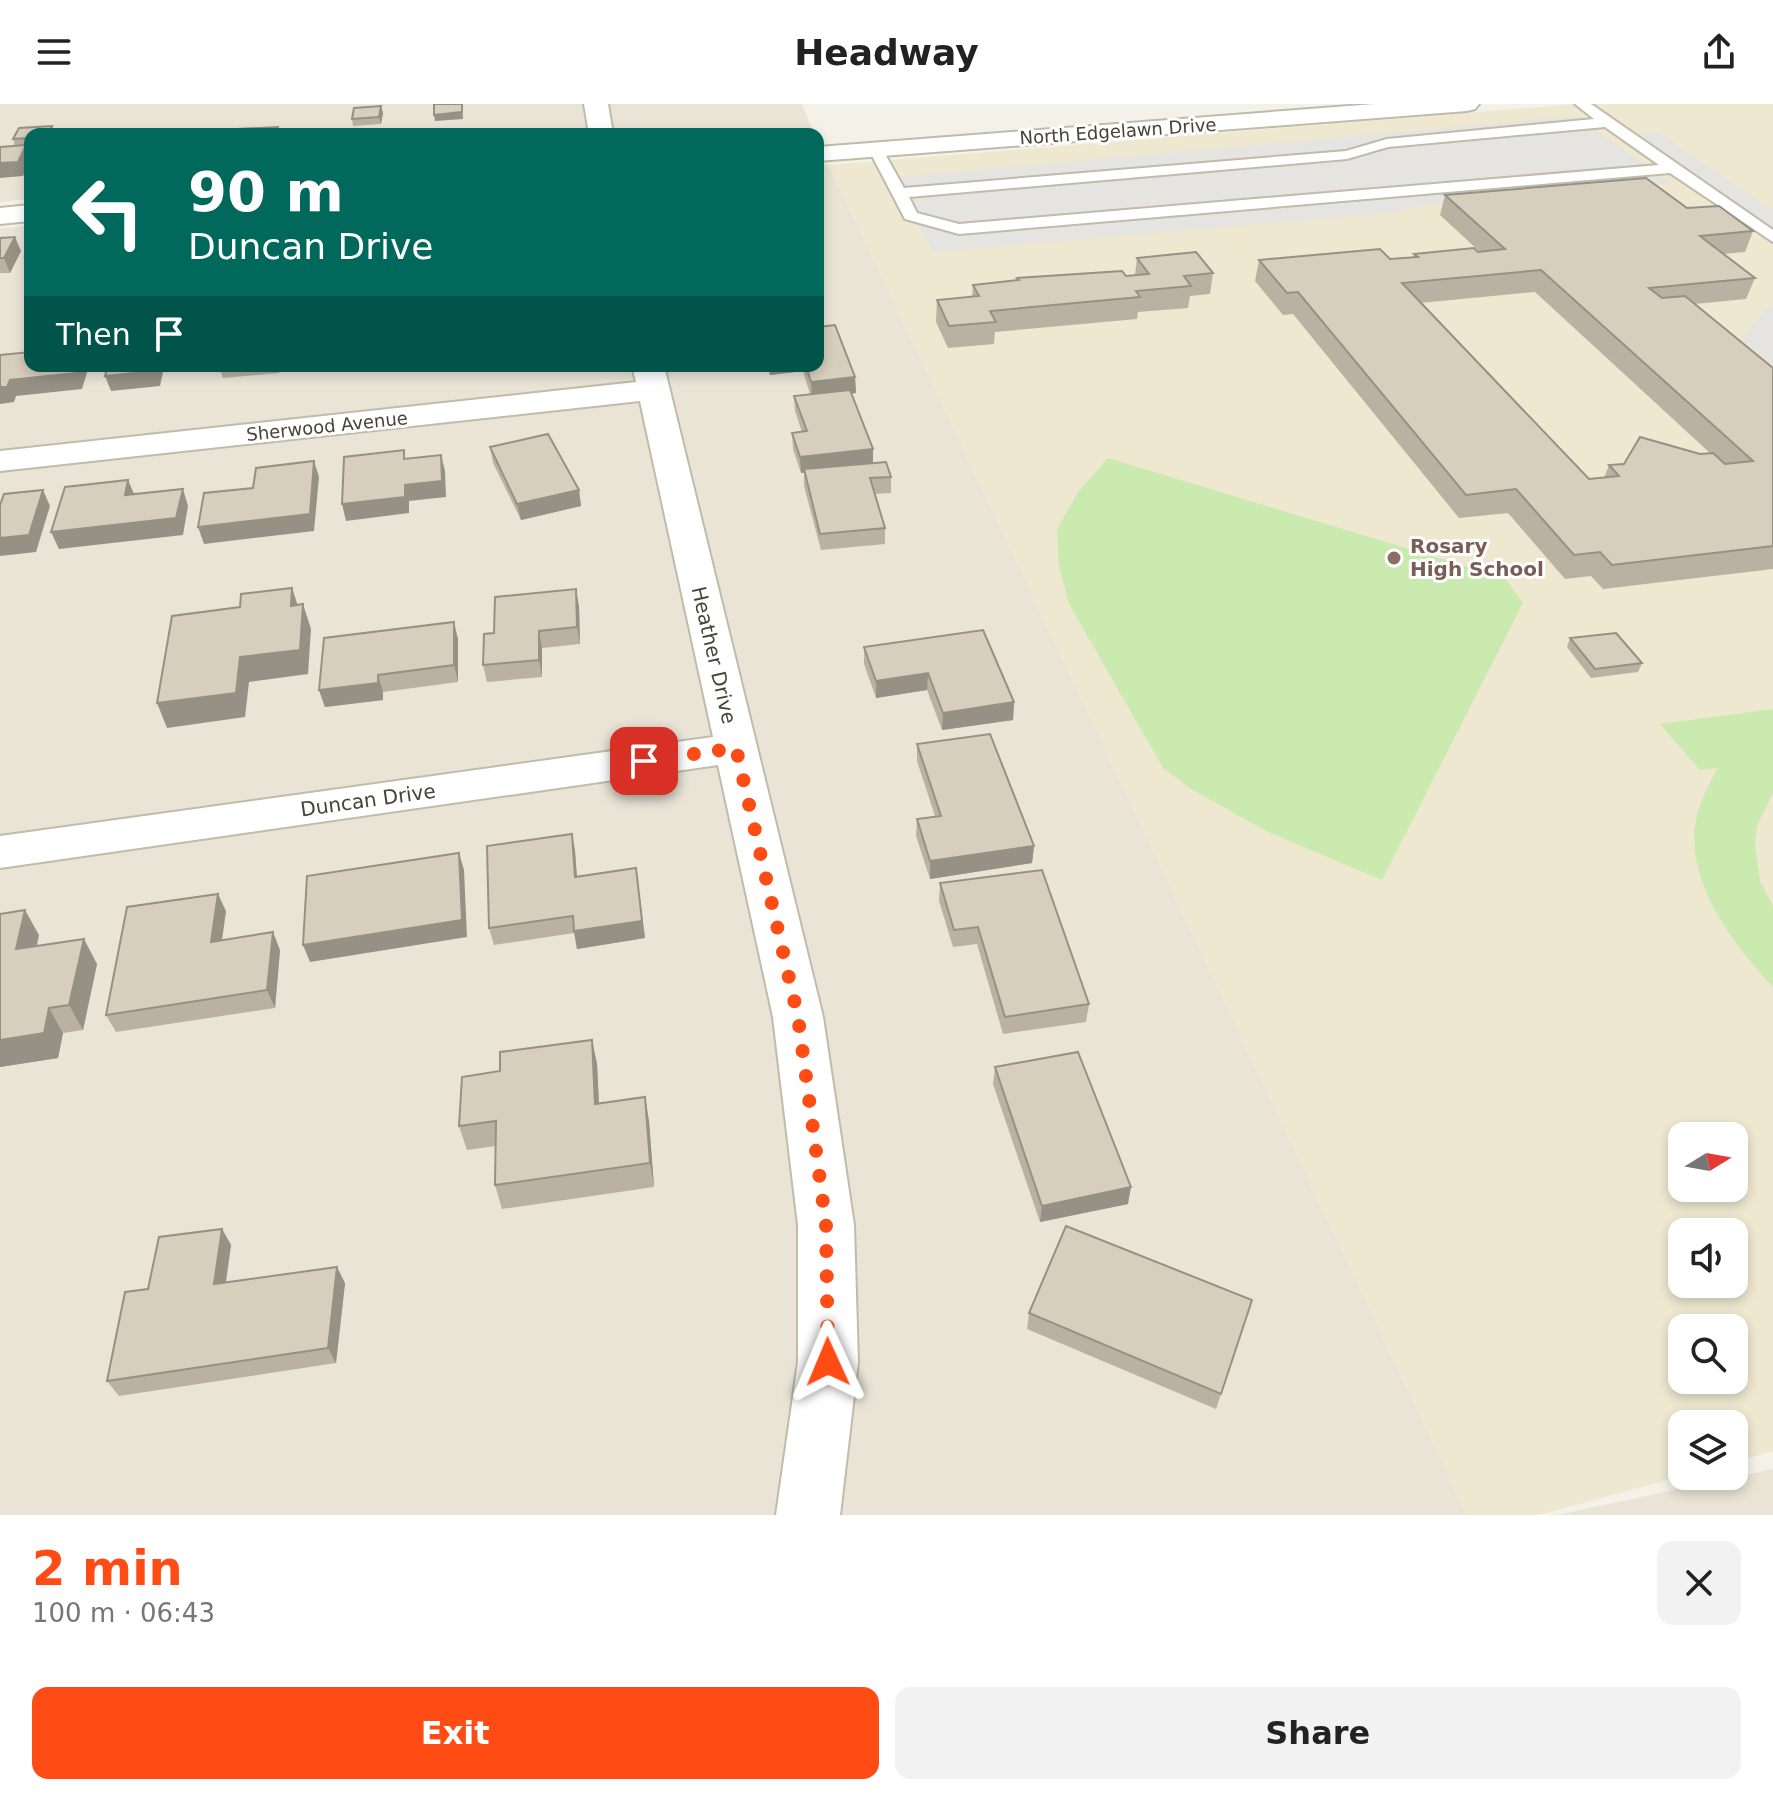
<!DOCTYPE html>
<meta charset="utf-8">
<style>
:root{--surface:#fff;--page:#f2f2f2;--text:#222;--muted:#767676;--accent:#ff4c14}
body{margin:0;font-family:"DejaVu Sans",sans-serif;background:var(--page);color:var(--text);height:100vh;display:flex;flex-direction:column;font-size:30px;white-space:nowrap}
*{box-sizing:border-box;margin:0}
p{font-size:26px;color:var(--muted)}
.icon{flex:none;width:44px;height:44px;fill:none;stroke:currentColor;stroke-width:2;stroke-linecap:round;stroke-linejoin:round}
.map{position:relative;height:1411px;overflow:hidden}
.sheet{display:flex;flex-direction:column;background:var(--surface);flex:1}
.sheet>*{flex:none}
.hud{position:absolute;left:24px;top:24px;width:800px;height:244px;border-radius:16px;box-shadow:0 4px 12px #0003;background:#00695c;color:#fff;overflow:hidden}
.needle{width:52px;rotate:79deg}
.buttons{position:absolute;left:1668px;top:1018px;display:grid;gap:16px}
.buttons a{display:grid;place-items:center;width:80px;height:80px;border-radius:16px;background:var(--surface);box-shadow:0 4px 12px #0003;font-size:40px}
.pin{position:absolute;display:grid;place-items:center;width:68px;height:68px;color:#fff;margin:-34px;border-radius:16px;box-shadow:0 4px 12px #0006}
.me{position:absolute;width:88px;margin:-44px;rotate:359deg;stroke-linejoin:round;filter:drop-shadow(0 0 6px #0008)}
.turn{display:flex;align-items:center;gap:28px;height:168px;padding:0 32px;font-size:36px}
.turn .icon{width:104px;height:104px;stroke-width:2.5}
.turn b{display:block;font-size:56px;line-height:68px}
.then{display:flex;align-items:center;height:76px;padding:0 32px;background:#0003;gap:16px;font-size:30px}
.round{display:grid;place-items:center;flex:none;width:84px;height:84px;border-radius:16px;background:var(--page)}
.headline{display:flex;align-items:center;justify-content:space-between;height:136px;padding:0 32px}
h1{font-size:48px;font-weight:600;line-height:60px;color:var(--accent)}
.action{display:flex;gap:16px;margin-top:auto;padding:16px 32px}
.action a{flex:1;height:92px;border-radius:16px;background:var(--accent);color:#fff;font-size:32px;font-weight:600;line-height:92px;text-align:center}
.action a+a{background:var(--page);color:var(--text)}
header{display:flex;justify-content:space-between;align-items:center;height:104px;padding:0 32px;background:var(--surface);font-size:36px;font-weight:600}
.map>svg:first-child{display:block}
.residential{fill:#e9e4d6}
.education{fill:#eee8d1;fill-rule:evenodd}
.green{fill:#cbeaaf}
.parking{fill:#e6e4e0}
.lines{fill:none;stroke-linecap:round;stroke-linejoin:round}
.service-casing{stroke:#c0bbaa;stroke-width:4}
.minor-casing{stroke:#c0bbaa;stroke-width:4}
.tertiary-casing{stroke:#c0bbaa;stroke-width:4}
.service{fill:#fff;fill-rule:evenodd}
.minor{fill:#fff;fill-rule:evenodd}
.tertiary{fill:#fff;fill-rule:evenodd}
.wall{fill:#b9b2a3;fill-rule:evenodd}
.shaded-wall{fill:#969184}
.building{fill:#d7cfbd;stroke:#969184;stroke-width:2;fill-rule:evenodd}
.route{stroke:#ff4c14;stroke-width:14;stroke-dasharray:0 25.2}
.education-dot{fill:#8d6e63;stroke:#fff;stroke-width:3}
.labels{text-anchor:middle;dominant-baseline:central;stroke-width:6;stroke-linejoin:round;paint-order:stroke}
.far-street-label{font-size:18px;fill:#484336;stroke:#fff}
.education-label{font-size:20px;font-weight:bold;fill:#785e54;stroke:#fff;text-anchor:start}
.street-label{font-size:20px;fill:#484336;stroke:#fff}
</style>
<header><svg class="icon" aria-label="menu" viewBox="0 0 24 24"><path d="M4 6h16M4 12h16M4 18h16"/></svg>Headway<svg class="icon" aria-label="share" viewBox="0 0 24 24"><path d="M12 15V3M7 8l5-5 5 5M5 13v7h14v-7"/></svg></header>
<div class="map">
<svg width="1773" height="1411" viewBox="0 0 1773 1411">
<rect width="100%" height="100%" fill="#f4f2e8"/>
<!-- residential -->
<g class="residential">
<path d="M0,0H802L814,30H30V95L0,98Z"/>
<path d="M818,61H829L1467,1411H0V124L30,122V262H818Z"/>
<path d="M1773,1365V1411H1557Z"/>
</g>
<!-- education -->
<path class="education" d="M1575,0H1773V1347L1734,1358V1320H1682V1372L1539,1411H1467L829,61ZM1682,1032H1734V1084H1682ZM1682,1128H1734V1180H1682ZM1682,1224H1734V1276H1682Z"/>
<!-- green -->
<g class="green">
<path d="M1108,354L1505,474L1523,499L1382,776L1268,728L1191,685L1163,664L1069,500L1059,462L1057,425L1078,388Z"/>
<path d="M1773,605V689L1757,722L1755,741L1760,777L1773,802V883C1735,842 1687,781 1695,721C1698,700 1708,682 1718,664L1700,666L1660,620Z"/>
</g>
<!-- parking -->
<g class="parking">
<path d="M1576,12L1672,79L1415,102L1398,108L933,148L892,74Z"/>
<path d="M1658,28L1773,107V130L1632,31Z"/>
<path d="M1773,199V261L1740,235Z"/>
</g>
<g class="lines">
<defs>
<path id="service" d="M1575,0H1591L1773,126V138L1670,69L959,130L905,115L869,46L871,43H881L904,84L1346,47L1387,35L1594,15ZM1605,23L1659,61L959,120L917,109L909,93L1347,55L1388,43Z"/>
<g id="minor">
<path d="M584,0H608L613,30H589Z"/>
<path d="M632,262H664L823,913L854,1121L858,1258L840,1411H776L798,1258V1121L773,913L718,661L0,764V732L713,633L640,297L0,367V347L636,278Z"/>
</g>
<g id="tertiary">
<path d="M1375,0H1479L1475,5L1467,7L818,57V43Z"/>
<path d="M30,101V117L0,120V104Z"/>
</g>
</defs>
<!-- service casing -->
<use href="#service" class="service-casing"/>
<!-- minor casing -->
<use href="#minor" class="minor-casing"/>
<!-- tertiary casing -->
<use href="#tertiary" class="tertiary-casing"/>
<!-- service -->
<use href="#service" class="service"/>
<!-- minor -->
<use href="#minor" class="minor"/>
<!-- tertiary -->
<use href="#tertiary" class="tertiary"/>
</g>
<!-- wall -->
<g class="wall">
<path d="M381,2L383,9L381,20L353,22L352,15Z"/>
<path d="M52,22L54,28L53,30H30V41H26L30,52V56L23,72L13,35Z"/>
<path d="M1445,91L1687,104L1753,127L1745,148L1723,150L1755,174L1746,195L1695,200L1773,264V465L1603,485L1591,472L1565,475L1508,409L1459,414L1293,210L1283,211L1255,177L1259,156L1390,155L1413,153L1414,150L1479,147L1440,111ZM1535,188L1710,349L1609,361L1604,374L1589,375L1420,199Z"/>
<path d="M0,134L21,147L10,169H0Z"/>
<path d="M30,143V166L25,153Z"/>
<path d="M1137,154L1213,169L1210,190L1190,192L1188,204L1138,208L1137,215L995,228L994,240L948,244L936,218L937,196L972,193L973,181L1017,177V174L1135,171Z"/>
<path d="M219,262H280L279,269L223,274Z"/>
<path d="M338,262H366L339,264Z"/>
<path d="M767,262H818L855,273L856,289L851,290L873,359L891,373V389L874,390L885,424V440L821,446L804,382V368L801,369L793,345L792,329L802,328L795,307L794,292L810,290L803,267L770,271Z"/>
<path d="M490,343L579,386L581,402L521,416L493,359Z"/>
<path d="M579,502L580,540L542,544V573L487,578L483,561L494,529Z"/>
<path d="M1570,534L1642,559L1638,568L1591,574L1567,543Z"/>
<path d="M458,535V578L383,588V596L325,603L319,586Z"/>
<path d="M864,543L1014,598L1013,616L942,626L927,586L876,594L864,560Z"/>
<path d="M917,640L1034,742L1032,759L930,775L916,732L917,715L935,712L917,657Z"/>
<path d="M572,730L575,747L577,772L636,764L645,834L577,845L574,829L494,841L489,824Z"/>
<path d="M940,779L1089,900L1086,918L1003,930L977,840L953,843L939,797Z"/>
<path d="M226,807L222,836L280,846L275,904L116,928L106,911Z"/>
<path d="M39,831L37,842L97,860L83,926L63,929L58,954L0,963Z"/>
<path d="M592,936L597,960L599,1000L645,993L649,1017L654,1083L502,1105L495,1081V1042L467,1046L459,1022L500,967Z"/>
<path d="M995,963L1128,1100L1040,1118L993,980Z"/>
<path d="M222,1125L231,1141L226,1179H345L336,1259L119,1292L107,1277L148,1185Z"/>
<path d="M1252,1196L1216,1305L1027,1225L1029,1209Z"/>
</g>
<!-- shaded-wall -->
<g class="shaded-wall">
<path d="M462,0L463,15L435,17L434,11Z"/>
<path d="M381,2L383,9L381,20L379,13Z"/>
<path d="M52,22L54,28L53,30H47Z"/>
<path d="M26,41L30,52V56L23,72L0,74V59Z"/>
<path d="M15,133L21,147L10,169L4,154Z"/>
<path d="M78,262H89L82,285L16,292L14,298L0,300V283L10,276Z"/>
<path d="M155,262H204L203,264L163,268L160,282L111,287L105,272Z"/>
<path d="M769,262H803V267L770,271Z"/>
<path d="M855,273L856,289L812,294L811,278Z"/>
<path d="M873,345V361L801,369L800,353Z"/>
<path d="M441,351L445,367L446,393L409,397V409L346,417L342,400L405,381Z"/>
<path d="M314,357L319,373L314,427L204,440L198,423Z"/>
<path d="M128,376L135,392L125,391Z"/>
<path d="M183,385L188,402L183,431L59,445L51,428Z"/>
<path d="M43,386L50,402L36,448L0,452V434Z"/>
<path d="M579,386L581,402L521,416L517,400Z"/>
<path d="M292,484L300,508L291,502Z"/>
<path d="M576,485L579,502L580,540L577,523Z"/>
<path d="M303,500L311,525L308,570L249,578L245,613L167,624L157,599L240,553Z"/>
<path d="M454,518L458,535V578L454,561Z"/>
<path d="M539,527L542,544V573L539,556Z"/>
<path d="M928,569L927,586L876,594V577Z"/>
<path d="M378,571L383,588V596L325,603L319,586Z"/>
<path d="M1014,598L1013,616L942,626L943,609Z"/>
<path d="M572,730L575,747L578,790L575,773Z"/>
<path d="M1034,742L1032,759L930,775V757Z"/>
<path d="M459,749L464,766L467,833L310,858L303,841Z"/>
<path d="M636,764L645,834L577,845L574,827Z"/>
<path d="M218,790L226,807L219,855L211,838Z"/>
<path d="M25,806L39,831L30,869L16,845Z"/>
<path d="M273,828L280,846L275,904L267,886Z"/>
<path d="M84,835L97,860L83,926L69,901Z"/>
<path d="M49,904L63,929L58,954L0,963V936Z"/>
<path d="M592,936L597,960L600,1024L595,1000Z"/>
<path d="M645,993L649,1017L654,1083L650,1059Z"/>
<path d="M1131,1083L1128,1100L1040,1118L1042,1102Z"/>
<path d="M222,1125L231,1141L223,1196L214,1180Z"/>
<path d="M337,1163L345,1179L336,1259L328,1244Z"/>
</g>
<!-- building -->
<g class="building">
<path d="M434,0H462V8L434,11Z"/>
<path d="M381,2L379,13L352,15L354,4Z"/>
<path d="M52,22L47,30H30V34L13,35L19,24Z"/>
<path d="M278,23L276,30H217L218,26Z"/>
<path d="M26,41L18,58L0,59V43Z"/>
<path d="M1646,74L1687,104L1719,102L1753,127L1700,132L1755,174L1649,184L1662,194L1685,192L1773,264V442L1612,461L1600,448L1574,451L1516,385L1466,391L1298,188L1287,189L1259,156L1380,145L1390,155L1418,153L1414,150L1474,144L1478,148L1505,145L1445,91ZM1541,166L1753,357L1725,360L1713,349L1700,350L1640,333L1624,360L1609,361L1619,372L1589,375L1402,179Z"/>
<path d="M15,133L4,154H0V134Z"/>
<path d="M30,143V153H25Z"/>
<path d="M1196,148L1213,169L1184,172L1191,182L1136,187L1140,193L990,207L996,218L949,222L937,196L979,192L973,181L1019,176L1017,174L1122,167L1126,172L1149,170L1137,154Z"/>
<path d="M835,221L855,273L811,278L806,262H818V223Z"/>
<path d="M30,248V262H78L76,269L10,276L7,283H0V251Z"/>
<path d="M108,262H155L154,267L105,272Z"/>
<path d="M850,286L873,345L800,353L792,329L807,327L794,292Z"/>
<path d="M548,330L579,386L517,400L490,343Z"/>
<path d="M404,346V355L441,351L442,377L405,381V393L342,400L344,353Z"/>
<path d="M314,357L310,410L198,423L204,389L253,384L256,364Z"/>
<path d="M886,358L891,373L870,374L885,424L820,430L804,365Z"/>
<path d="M128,376L125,391L183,385L176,414L51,428L65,383Z"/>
<path d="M43,386L29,431L0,434V401L4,390Z"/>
<path d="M292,484L291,502L303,500L300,546L240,553L236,589L157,599L172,512L240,503L241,490Z"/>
<path d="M576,485L577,523L539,527V556L483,561L484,530L494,529L495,493Z"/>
<path d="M454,518V561L378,571V579L319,586L324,534Z"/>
<path d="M983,526L1014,598L943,609L928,569L876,577L864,543Z"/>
<path d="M1616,529L1642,559L1595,565L1570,534Z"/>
<path d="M990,630L1034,742L930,757L917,715L941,712L917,640Z"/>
<path d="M572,730L575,773L636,764L642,817L574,827L573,812L489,824L487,742Z"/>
<path d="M459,749L462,816L303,841L307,772Z"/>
<path d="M1042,766L1089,900L1005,913L978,823L954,826L940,779Z"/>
<path d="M218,790L211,838L273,828L267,886L106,911L127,803Z"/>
<path d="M25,806L16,845L84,835L69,901L49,904L44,929L0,936V810Z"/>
<path d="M592,936L595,1000L645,993L650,1059L495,1081L496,1017L459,1022L462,973L500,967V948Z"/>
<path d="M1078,948L1131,1083L1042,1102L995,963Z"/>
<path d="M1066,1122L1252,1196L1221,1290L1029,1209Z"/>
<path d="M222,1125L214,1180L337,1163L328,1244L107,1277L125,1188L148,1185L159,1133Z"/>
</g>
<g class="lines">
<!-- route -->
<path class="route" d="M644,657L736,644L798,913L826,1121L828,1258"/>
</g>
<!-- markers -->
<circle class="education-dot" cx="1394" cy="454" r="8"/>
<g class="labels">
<!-- far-street labels -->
<g class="far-street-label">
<text transform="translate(1118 27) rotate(-4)">North Edgelawn Drive</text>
<text transform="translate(327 322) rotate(-6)">Sherwood Avenue</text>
</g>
<!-- education labels -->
<g class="education-label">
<text x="1410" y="442">Rosary<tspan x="1410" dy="23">High School</tspan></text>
</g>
<!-- street labels -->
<g class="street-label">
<text transform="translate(714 551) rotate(77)">Heather Drive</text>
<text transform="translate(368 696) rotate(-8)">Duncan Drive</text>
</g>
</g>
</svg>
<div class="buttons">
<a><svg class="needle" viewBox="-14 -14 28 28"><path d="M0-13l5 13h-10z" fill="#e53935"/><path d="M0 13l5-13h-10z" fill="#767676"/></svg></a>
<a><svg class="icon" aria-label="sound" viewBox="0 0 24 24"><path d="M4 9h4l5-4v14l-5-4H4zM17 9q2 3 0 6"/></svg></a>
<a><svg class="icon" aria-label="search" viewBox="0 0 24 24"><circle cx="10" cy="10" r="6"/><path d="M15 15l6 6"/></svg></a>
<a><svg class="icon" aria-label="layers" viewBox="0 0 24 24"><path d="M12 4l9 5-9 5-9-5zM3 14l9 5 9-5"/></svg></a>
</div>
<div class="pin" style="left:644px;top:657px;background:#d93025"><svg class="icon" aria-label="arrive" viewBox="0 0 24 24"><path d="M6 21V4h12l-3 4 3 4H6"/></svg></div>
<svg class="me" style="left:828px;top:1258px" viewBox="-20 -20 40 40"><path d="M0-17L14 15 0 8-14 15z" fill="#ff4c14" stroke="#fff" stroke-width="4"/></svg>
<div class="hud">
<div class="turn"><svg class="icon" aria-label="left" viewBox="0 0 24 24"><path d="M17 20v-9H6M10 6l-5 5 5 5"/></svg><div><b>90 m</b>Duncan Drive</div></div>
<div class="then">Then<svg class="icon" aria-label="arrive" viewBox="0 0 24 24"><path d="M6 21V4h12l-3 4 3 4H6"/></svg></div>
</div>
</div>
<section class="sheet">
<div class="headline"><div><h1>2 min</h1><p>100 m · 06:43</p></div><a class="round"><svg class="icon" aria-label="close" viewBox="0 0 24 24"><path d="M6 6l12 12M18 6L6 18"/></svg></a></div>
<div class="action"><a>Exit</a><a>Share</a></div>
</section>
